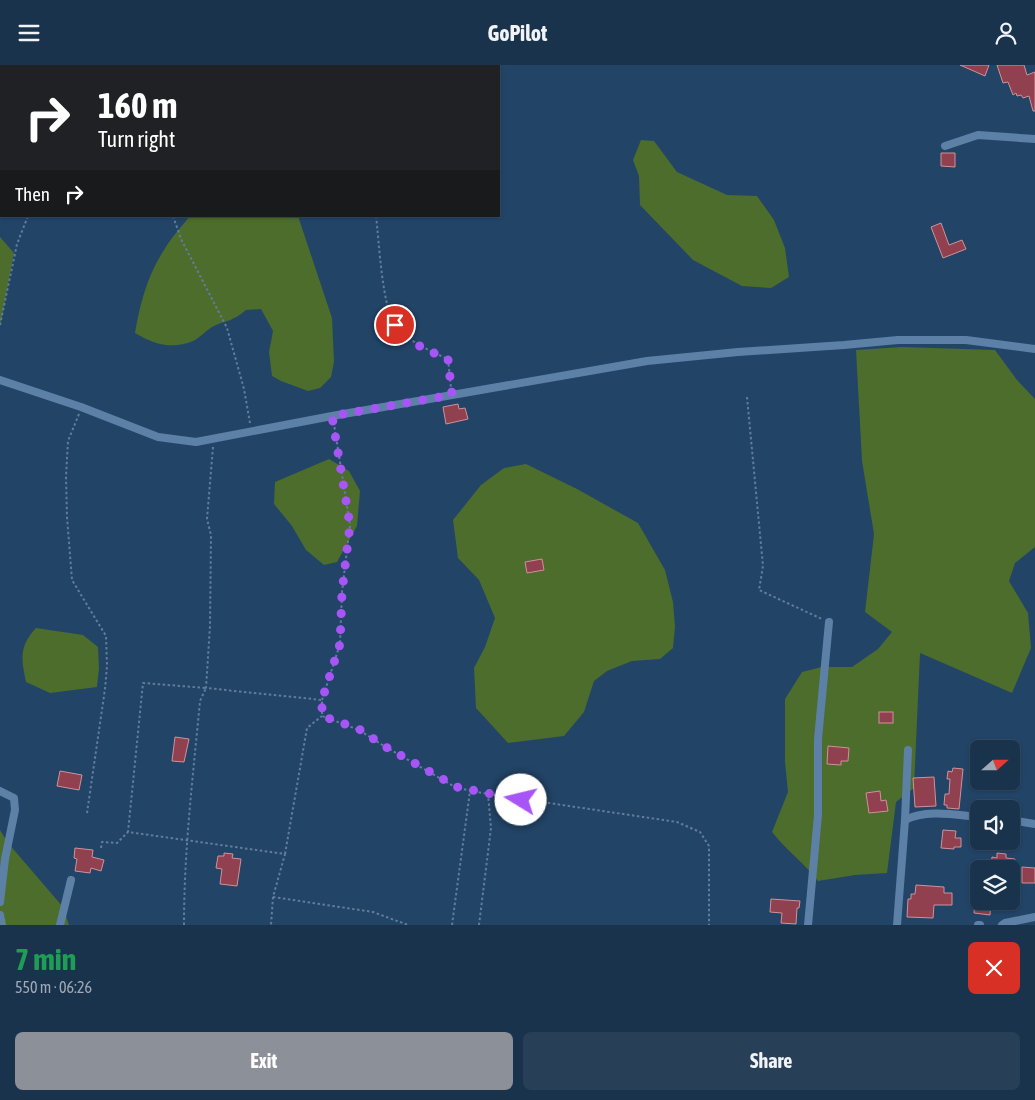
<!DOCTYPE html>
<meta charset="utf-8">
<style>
:root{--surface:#1a334d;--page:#273f57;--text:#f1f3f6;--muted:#9faab6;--line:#384e65;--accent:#8c9099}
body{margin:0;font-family:"Asap Condensed",sans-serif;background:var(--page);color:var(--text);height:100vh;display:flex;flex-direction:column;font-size:19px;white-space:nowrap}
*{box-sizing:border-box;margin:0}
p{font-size:16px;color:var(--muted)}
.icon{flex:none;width:28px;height:28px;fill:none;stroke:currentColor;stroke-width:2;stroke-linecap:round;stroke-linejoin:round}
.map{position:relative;height:860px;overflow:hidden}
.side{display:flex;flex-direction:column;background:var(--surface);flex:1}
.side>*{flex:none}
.banner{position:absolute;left:0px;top:0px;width:500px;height:152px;box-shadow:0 1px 4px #0004,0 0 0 1px var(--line);background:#202124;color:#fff;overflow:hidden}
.needle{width:32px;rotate:69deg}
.tools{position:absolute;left:970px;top:675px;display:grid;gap:10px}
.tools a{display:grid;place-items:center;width:50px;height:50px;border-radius:8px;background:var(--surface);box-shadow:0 1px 4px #0004,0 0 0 1px var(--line);font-size:25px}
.pin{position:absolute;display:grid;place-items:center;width:42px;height:42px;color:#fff;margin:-21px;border:2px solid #fff;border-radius:50%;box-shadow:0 1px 5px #0007}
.me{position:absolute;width:55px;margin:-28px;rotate:279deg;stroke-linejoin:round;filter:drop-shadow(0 0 4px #0008)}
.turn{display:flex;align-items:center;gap:18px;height:105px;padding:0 15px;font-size:22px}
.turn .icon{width:65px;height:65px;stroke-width:2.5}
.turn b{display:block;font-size:35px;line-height:42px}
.then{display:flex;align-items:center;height:48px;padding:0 15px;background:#0003;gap:10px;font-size:19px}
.round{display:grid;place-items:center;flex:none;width:52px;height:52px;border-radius:8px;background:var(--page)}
.summary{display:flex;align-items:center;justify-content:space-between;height:85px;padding:0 15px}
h1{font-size:30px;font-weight:700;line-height:38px;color:#1e9e55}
.button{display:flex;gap:10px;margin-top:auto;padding:10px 15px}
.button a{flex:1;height:58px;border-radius:8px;background:var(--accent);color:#fff;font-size:20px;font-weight:700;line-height:58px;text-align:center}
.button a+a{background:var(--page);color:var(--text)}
header{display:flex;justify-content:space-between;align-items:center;height:65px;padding:0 15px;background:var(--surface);font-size:22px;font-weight:700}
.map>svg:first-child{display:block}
.green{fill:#4c6d2c}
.building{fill:#90404e;stroke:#ce939a}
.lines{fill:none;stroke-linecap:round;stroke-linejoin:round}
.path{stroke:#617d9b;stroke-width:2;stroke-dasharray:2.5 2.5;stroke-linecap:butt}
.street{stroke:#5d80a7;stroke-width:8}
.route{stroke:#a855f7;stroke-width:9;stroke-dasharray:0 16.2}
</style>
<header><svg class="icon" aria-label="menu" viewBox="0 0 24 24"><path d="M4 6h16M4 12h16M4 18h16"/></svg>GoPilot<svg class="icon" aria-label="person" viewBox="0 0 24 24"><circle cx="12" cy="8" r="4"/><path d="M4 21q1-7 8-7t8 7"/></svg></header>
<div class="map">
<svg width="1035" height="860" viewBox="0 0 1035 860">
<rect width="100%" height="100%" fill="#224467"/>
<!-- green -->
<g class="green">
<path d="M641,75L654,76L677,107L727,130L757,131L774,155L785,183L789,212L771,223L742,221L693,195L640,140L639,111L633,95Z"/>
<path d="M190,151H298L332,253L334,297L331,312L320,323L308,326L281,316L272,311L269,287L273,266L261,244L246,245C232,257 226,255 212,262C205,266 200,273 193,276C172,285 153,279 135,268C140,239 147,211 164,185C171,173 181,162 190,151Z"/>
<path d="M0,172L14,188L0,261Z"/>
<path d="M902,282L995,285L1017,315L1035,334V482L1015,498L1009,516L1028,548L1031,583L1012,628L920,588L914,723L896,737L887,808L855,810L818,816C804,798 786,785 772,767L788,727L785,697V634L802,607L822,602H852L878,584L892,567L865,547L874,469L862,396L856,285Z"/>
<path d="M329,394L349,406L360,426L357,461L337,497L324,500L306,485L292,461L274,439L275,417Z"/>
<path d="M526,399L577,424L638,458L665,505L673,537L675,562L673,583L660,594L632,596L607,606L594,616L584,647L564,671L508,678L476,643L474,603L485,582L495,553L479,515L458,493L453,455L481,420L504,403Z"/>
<path d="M36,563L83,570L98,582L99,603L97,622L50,628L26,617C21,594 19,581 36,563Z"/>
<path d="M0,765L8,778L63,842L69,860H4L0,858Z"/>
</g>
<!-- building -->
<g class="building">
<path d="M960,0H989L985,11Z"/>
<path d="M997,0H1024L1027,10L1035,7V46H1033L1029,31L1023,33L1021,30L1017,31L1016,28L1013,30L1008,17L1003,18Z"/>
<path d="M941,88H955V102L941,101Z"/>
<path d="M941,158L949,180L962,175L966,184L943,193L931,162Z"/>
<path d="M458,339L459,344L465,343L468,354L446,359L443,342Z"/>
<path d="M542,494L544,505L527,508L525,497Z"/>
<rect x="879" y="647" width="14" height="11"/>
<path d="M175,672L189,674L184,697L172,696Z"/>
<path d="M828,681L849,683L848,696H841V700L827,699Z"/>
<path d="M953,703L963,704L959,744L947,743V740H944L945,729H949L950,714H947L948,706L952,707Z"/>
<path d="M60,706L82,710L79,725L57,721Z"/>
<path d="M934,712L936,741L915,742L913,713Z"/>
<path d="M880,726L881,736L886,735L888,746L869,748L866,728Z"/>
<path d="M943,765L956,766L955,773H961V782H954V784L941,783Z"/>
<path d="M75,783L93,785L92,792L104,795L101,806L91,803L90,808L75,806L77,794L74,793Z"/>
<path d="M224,788L233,789L232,793L241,794L237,821L220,819L222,804L216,803L218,791H224Z"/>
<path d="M997,788L1006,789V793L1015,794L1014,804H991L992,792L997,793Z"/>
<path d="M1022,802L1035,803V818H1022Z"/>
<path d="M916,820L944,822V828H952V840H934L933,853L907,852L908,834H911V829H915Z"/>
<path d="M771,834L800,836L799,843H797L796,859L781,858L782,848L770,847Z"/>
<path d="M975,836H991L990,850L974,848Z"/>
</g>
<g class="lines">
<!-- path -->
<g class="path">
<path d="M270,0L271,1"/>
<path d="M62,1V0"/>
<path d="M173,151L181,174L227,263L244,324L250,358"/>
<path d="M376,151C379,175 382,245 396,261C409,277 430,286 448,294L451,323"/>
<path d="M0,260L17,179L28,151"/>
<path d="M747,332L763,501L759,525L822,554"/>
<path d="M79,349L68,376L66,412L67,452L72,515L106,571L107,601L105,624L87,748"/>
<path d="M213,382L207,454L211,470L210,561L206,623L322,635V651L359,665L384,681L457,723L488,729L677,757L700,767L709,781V860"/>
<path d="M322,635L340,579L342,527L350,460L334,359"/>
<path d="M101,783L102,777L117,778L128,767"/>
<path d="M285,789L307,663L322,651"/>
<path d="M273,832L373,847L408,860"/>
<path d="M184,860C184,785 193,711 200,636L206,623L143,618L128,767L285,789L273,832L271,860"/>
<path d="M452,860L470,726"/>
<path d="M479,860L491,763L488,729"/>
</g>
<!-- street -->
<g class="street">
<path d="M945,81L978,70L1035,74"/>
<path d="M0,315L81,342L158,372L196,377L332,351L647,296L738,287L844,280L898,275H966L1035,284"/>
<path d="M0,726L14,733L15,745L5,794L0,837"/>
<path d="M905,755C926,744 956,750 979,752"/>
<path d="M1011,755L1035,759"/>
<path d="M0,850L2,860"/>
<path d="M60,860L71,815"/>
<path d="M808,860L818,750V674L829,557"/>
<path d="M897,860L905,755L908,685"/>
<path d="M978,860H980"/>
<path d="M1002,860L1005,858L1035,852"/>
</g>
</g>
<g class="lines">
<!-- route -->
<path class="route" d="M395,260L422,283L448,294L452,330L332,351L350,460L342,527L340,579L322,635V651L359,664L384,681L457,722L521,735"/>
</g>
</svg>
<div class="tools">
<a><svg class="needle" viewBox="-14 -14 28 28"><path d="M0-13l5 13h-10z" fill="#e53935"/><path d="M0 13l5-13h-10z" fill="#9faab6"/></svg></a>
<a><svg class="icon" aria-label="sound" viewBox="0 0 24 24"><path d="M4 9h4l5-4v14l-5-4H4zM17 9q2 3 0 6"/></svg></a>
<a><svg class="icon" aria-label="layers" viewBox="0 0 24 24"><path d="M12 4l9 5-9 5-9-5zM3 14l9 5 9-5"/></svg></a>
</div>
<div class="pin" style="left:395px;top:260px;background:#d93025"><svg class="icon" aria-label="arrive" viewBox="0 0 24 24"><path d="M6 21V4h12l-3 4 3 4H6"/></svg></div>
<svg class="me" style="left:521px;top:735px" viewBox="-20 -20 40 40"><circle r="19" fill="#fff"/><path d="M0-13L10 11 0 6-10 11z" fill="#a855f7"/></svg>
<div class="banner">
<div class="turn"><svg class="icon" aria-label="right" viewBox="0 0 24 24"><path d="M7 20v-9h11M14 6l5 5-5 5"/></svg><div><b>160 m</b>Turn right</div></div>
<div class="then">Then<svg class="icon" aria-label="right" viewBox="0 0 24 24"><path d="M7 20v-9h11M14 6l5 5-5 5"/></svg></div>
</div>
</div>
<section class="side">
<div class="summary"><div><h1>7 min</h1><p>550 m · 06:26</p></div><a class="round" style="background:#d93025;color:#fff"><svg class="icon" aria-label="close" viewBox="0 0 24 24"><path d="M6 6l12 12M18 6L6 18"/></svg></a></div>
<div class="button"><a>Exit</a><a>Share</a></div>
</section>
